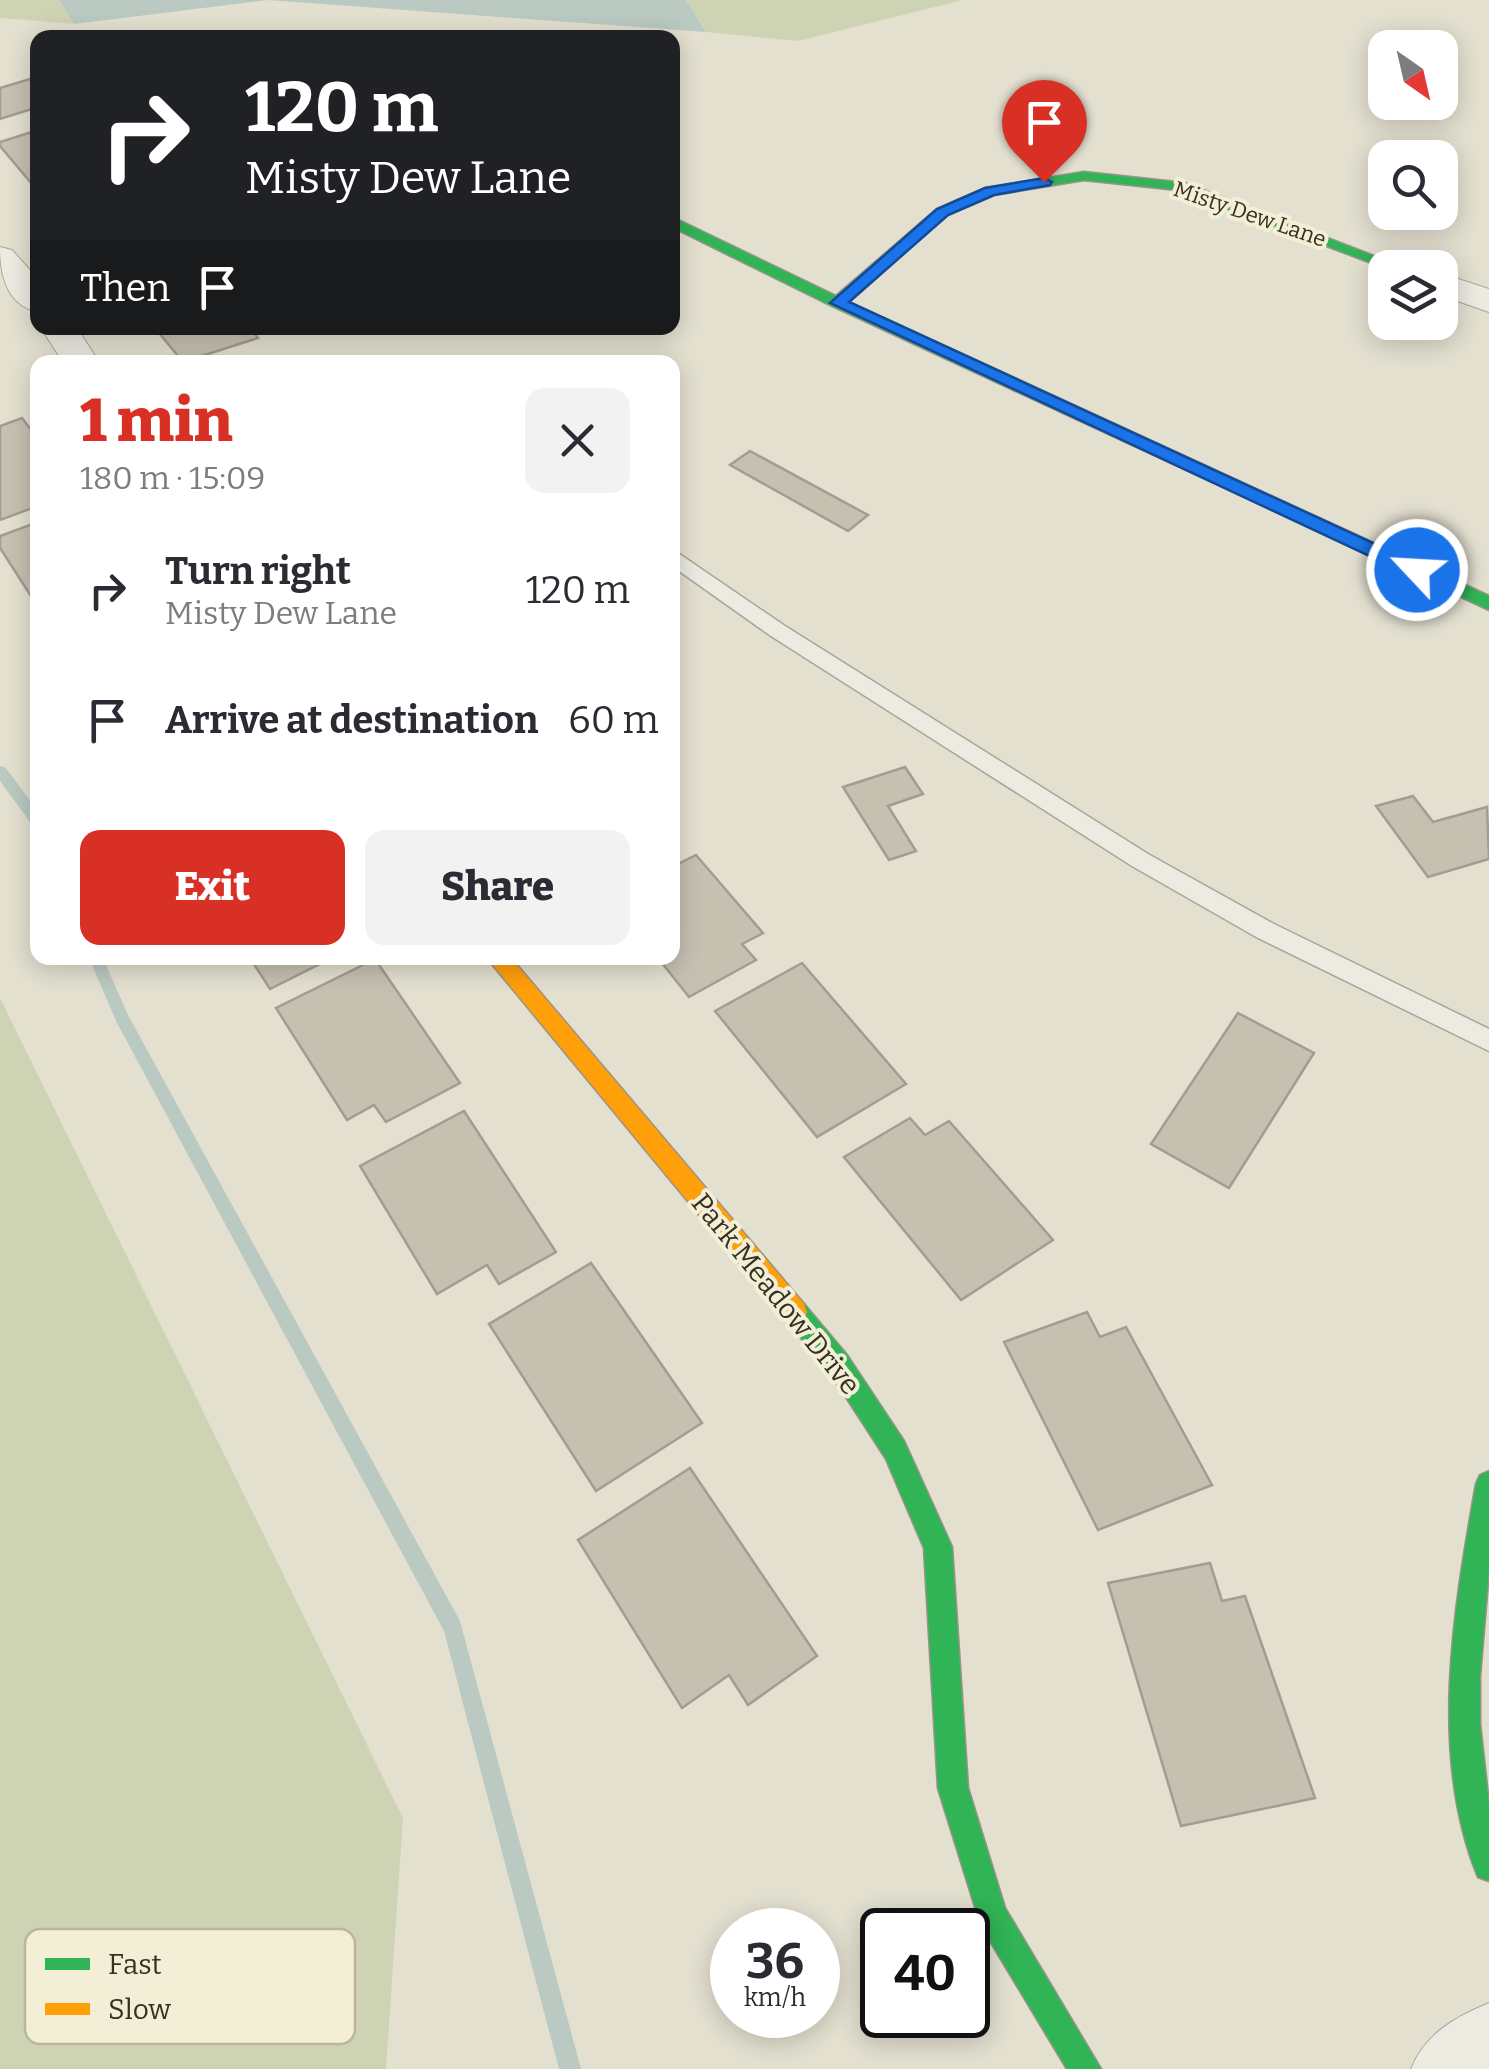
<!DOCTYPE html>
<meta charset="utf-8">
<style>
:root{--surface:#fff;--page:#f2f2f3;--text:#2b2b33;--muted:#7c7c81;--accent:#d93025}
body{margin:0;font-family:Bitter,serif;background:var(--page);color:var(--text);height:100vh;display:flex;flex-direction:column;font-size:38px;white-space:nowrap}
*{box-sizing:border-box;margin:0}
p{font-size:32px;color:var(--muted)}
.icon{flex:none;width:55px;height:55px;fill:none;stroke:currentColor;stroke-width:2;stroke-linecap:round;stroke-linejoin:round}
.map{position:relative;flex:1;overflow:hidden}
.panel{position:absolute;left:30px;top:355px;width:650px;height:610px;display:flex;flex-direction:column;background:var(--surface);border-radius:20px;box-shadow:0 5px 25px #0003}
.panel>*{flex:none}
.guide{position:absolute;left:30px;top:30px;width:650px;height:305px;border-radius:20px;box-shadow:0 5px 25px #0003;background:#202124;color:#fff;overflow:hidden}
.needle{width:65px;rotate:146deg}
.tools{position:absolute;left:1368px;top:30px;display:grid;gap:20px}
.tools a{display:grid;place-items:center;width:90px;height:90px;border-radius:20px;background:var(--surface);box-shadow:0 5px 25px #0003;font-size:50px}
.speed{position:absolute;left:710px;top:1908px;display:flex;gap:20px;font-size:50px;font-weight:700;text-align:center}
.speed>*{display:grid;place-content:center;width:130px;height:130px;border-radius:50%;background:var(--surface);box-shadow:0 5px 25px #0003;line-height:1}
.speed small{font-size:25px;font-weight:400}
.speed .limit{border:5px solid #111;border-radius:15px;background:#fff;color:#111}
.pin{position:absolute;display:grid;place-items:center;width:85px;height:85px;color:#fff;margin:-102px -42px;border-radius:50% 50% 50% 0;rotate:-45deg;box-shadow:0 0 10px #0007}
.pin .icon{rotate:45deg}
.me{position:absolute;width:110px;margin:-55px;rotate:295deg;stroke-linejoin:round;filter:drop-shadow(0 0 8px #0008)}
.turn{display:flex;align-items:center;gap:35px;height:210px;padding:0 50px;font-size:45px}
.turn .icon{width:130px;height:130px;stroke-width:2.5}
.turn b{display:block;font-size:70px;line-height:85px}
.then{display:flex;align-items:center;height:95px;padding:0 50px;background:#0003;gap:20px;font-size:38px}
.round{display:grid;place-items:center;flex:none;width:105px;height:105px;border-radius:20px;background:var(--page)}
.head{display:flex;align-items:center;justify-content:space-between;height:170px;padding:0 50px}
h1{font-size:60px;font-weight:800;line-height:75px;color:var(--accent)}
.cta{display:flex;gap:20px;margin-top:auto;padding:20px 50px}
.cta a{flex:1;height:115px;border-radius:20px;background:var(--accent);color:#fff;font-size:40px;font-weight:800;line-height:115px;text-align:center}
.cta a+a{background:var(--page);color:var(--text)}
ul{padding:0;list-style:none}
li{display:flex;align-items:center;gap:30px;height:130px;padding:0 50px}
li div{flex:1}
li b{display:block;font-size:38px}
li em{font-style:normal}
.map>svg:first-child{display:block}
.green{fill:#ced3b4}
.water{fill:#bac9c2}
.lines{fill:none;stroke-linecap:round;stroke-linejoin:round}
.stream{fill:#bac9c2;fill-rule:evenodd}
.building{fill:#c6c0b1;stroke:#a39c8f;stroke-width:2.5}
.lane-casing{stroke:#a9a598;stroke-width:3}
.street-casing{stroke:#a9a598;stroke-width:2}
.fast-casing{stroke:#989488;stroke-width:3}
.slow-casing{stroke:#989488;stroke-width:3}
.lane{fill:#eceae1;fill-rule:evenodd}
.street{fill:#eceae1;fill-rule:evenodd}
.fast{fill:#30b455;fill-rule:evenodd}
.slow{fill:#ff9f0a;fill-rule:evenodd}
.route{fill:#1a73e8;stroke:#114b97;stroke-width:2.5}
.labels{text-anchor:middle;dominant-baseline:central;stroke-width:8;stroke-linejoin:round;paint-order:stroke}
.far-street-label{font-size:22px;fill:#372f21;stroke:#f3efd7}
.street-label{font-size:28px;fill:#372f21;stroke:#f3efd7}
.key{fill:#f3efd7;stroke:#bbb5a0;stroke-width:2.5}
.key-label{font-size:28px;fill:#372f21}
</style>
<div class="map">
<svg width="1489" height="2069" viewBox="0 0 1489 2069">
<rect width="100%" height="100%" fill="#e3e0d0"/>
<!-- green -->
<g class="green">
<path d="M0,0H59L74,24L0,18Z"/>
<path d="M686,0H963L798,41L706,32Z"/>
<path d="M0,998L403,1818L386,2069H0Z"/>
</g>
<!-- water -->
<path class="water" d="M59,0H686L706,32L268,0L74,24Z"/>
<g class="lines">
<!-- stream -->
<g class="stream">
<path d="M0,766L5,767L38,811V827L33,826L0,781Z"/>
<path d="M89,958H103L128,1015L460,1621L581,2069H559L444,1631L116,1021Z"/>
</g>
</g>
<!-- building -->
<g class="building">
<path d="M30,79L38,88V107L0,119V88Z"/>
<path d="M38,130V191L0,146V142Z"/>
<path d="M155,328H250L258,338L183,362Z"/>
<path d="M22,418L38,439V506L0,520V426Z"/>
<path d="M750,451L868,515L848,531L730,465Z"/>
<path d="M38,522V607L0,548V536Z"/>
<path d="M905,767L923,794L888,806L916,851L889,860L843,787Z"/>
<path d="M1413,796L1433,822L1487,807L1489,859L1428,877L1376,806Z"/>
<path d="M696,855L763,933L742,944L756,960L689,997L658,958H672V867Z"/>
<path d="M250,958H332L270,989Z"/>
<path d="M375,959L460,1083L386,1122L374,1105L347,1120L276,1008Z"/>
<path d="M802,963L906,1084L817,1137L715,1011Z"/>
<path d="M1238,1013L1314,1053L1229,1188L1151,1144Z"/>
<path d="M464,1111L556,1252L499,1284L487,1265L437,1294L360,1166Z"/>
<path d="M910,1118L925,1135L949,1121L1053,1240L961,1300L844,1157Z"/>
<path d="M591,1263L702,1423L596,1491L489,1324Z"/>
<path d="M1087,1312L1100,1337L1126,1327L1212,1485L1098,1530L1004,1342Z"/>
<path d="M690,1468L817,1656L748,1705L729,1675L682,1708L578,1540Z"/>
<path d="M1210,1563L1222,1601L1245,1596L1315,1798L1181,1826L1108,1583Z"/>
</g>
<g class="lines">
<defs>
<path id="lane" d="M672,549L785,626L1148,854L1274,924L1489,1029V1051L1258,938L1132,866L771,636L672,566Z"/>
<g id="street">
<path d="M0,247L12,250L38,279V312C6,305 0,274 0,247Z"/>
<path d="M1440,273L1489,289V312L1440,295Z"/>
<path d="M41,328H77L99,362H63Z"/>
<path d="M1489,2003V2069H1411C1425,2034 1455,2017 1489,2003Z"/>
</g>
<g id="fast">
<path d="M1084,172L1185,183L1405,268H1385L1178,190L1084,180L994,195L947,215L849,302L1489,596V610L832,306L672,227V217L836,296L937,209L985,188Z"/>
<path d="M795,1300L804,1304L847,1355L904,1441L952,1547L968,1788L1005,1908L1101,2069H1067L981,1926L938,1788L924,1548L886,1459L829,1371L786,1320L783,1312L786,1304Z"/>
<path d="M1489,1471V1569L1480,1676V1724L1489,1805V1881L1478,1877C1428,1755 1454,1609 1476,1484L1480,1475Z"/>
</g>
<path id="slow" d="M487,958H511L804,1304L807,1312L804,1320L795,1324L786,1320Z"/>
</defs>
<!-- lane casing -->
<use href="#lane" class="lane-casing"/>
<!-- street casing -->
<use href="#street" class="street-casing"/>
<!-- fast casing -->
<use href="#fast" class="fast-casing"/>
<!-- slow casing -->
<use href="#slow" class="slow-casing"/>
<!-- lane -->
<use href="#lane" class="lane"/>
<!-- street -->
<use href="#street" class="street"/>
<!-- fast -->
<use href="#fast" class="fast"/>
<!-- slow -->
<use href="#slow" class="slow"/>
</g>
<!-- route -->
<path class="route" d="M1044,178L1052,182L1050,185L994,195L948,215L849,302L1423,566V575H1410L830,303L937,209L985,188Z"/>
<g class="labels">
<!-- far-street labels -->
<g class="far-street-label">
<text transform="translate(1250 214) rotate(19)">Misty Dew Lane</text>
</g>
<!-- street labels -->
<g class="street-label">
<text transform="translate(776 1294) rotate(51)">Park Meadow Drive</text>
</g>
</g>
<!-- legend -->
<rect x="25" y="1929" width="330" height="115" rx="15" class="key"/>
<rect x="45" y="1958" width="45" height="12" fill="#30b455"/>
<rect x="45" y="2003" width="45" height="12" fill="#ff9f0a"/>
<g class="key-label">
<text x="108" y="1974">Fast</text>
<text x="108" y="2019">Slow</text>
</g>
</svg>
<div class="tools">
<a><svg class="needle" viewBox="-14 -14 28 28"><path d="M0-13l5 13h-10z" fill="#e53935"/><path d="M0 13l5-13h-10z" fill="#7c7c81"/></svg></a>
<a><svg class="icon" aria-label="search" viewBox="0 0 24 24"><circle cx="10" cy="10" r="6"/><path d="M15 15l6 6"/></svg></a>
<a><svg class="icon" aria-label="layers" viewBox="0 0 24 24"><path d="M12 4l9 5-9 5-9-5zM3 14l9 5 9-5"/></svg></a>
</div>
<div class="speed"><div>36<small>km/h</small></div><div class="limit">40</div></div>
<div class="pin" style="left:1044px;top:182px;background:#d93025"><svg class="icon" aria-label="arrive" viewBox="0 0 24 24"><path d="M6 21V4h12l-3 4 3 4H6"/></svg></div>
<svg class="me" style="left:1417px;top:570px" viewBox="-20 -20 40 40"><circle r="17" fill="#1a73e8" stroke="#fff" stroke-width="3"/><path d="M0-11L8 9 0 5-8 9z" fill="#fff"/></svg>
<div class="guide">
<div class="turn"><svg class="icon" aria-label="right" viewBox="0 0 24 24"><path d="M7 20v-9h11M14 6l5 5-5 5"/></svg><div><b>120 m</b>Misty Dew Lane</div></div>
<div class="then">Then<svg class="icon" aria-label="arrive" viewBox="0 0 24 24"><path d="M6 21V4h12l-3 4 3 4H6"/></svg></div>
</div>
<section class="panel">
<div class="head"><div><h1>1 min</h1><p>180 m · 15:09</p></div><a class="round"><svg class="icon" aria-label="close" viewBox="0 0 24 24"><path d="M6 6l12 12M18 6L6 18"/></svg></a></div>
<ul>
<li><svg class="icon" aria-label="right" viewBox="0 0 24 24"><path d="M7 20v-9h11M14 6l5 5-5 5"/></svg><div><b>Turn right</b><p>Misty Dew Lane</p></div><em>120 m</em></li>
<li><svg class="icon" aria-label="arrive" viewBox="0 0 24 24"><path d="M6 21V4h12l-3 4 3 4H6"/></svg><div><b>Arrive at destination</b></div><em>60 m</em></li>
</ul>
<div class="cta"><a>Exit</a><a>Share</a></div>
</section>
</div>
